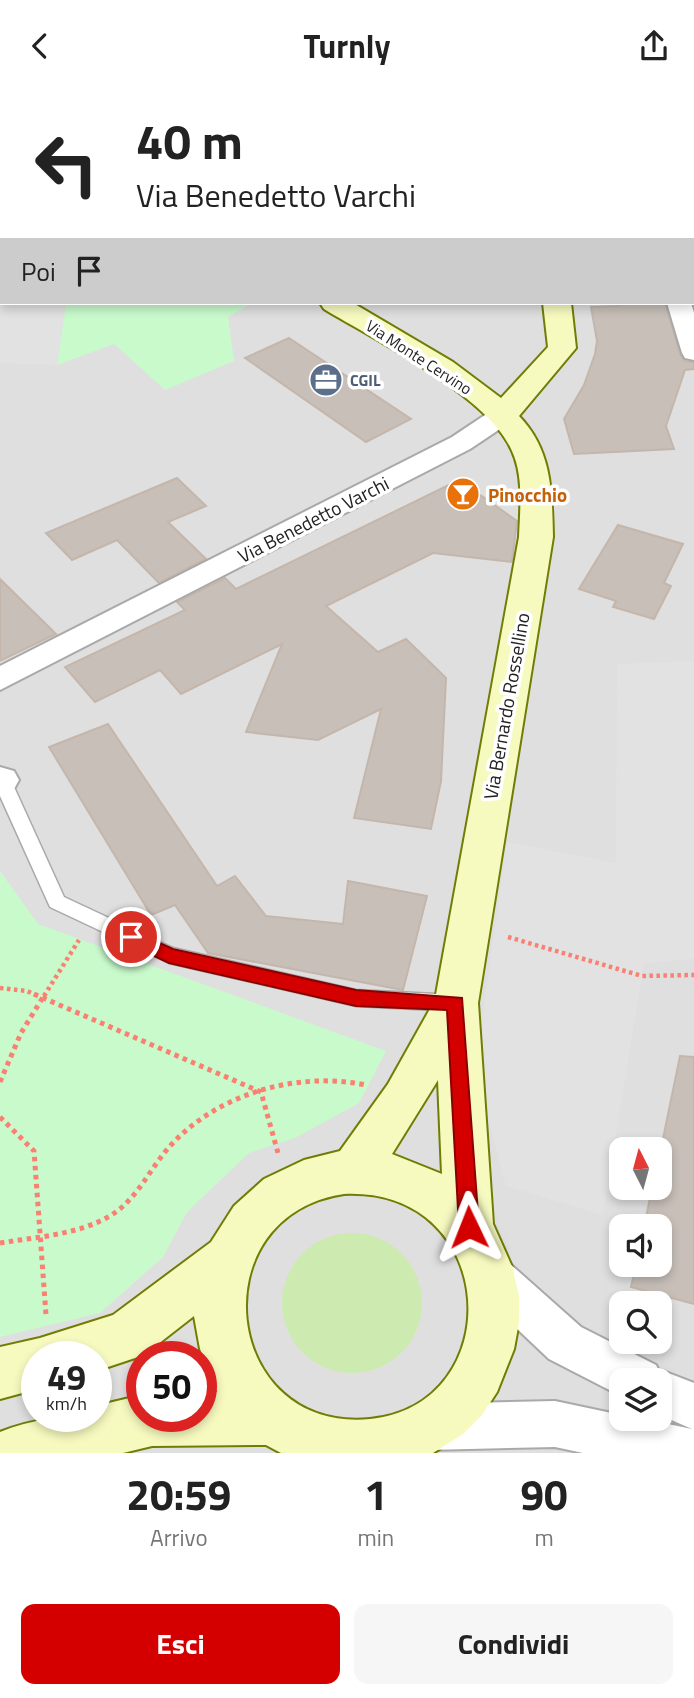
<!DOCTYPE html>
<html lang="it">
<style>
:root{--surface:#fff;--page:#f6f6f6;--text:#222;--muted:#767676;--accent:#d40000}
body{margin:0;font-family:"Titillium Web",sans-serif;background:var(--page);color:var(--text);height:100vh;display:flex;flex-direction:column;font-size:26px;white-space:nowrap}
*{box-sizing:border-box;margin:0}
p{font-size:23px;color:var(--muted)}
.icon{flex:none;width:38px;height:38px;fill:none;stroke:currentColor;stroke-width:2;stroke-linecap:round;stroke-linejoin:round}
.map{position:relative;height:1362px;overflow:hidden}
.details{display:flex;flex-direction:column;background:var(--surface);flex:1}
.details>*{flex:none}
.banner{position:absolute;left:0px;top:0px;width:695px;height:214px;box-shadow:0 4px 10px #0003;background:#fff;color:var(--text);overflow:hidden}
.needle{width:46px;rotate:354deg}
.controls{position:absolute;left:609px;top:1046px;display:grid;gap:14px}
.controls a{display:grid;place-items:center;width:63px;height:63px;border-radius:14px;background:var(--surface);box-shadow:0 4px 10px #0003;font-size:35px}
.speed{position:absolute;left:21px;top:1250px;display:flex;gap:14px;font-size:35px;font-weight:700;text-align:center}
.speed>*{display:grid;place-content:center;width:91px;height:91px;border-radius:50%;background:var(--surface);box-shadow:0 4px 10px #0003;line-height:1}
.speed small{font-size:18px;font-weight:400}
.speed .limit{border:10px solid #d22;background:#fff;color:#111}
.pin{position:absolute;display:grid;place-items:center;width:60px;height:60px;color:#fff;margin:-30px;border:4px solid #fff;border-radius:50%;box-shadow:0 2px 7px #0007}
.me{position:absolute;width:77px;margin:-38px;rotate:358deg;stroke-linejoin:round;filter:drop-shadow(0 0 5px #0008)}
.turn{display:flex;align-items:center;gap:24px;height:147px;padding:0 21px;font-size:32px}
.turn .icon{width:91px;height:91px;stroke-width:2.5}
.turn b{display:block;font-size:49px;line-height:60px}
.then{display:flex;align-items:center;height:66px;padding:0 21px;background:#0003;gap:14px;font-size:26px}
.eta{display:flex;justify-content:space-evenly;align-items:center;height:119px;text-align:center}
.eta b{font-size:42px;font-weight:700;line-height:49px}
.primary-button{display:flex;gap:14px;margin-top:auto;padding:14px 21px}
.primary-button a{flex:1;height:80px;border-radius:14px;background:var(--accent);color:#fff;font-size:28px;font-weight:700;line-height:80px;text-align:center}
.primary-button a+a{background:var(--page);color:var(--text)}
header{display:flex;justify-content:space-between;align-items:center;height:91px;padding:0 21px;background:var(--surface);font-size:32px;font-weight:700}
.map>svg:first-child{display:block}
.residential{fill:#e0dfdf;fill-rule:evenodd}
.grass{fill:#cdebb0}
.park{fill:#c8facc}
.parking{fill:#e2e2e2}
.building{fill:#c7bfb8;stroke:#c4b6ab;stroke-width:2}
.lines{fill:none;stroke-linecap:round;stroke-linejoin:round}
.lane-casing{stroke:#a9a9a9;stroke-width:3}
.street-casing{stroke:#a9a9a9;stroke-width:4}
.secondary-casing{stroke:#707d05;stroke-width:4}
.path-far1{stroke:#fa8072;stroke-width:4.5;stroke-dasharray:3.5 3.5;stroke-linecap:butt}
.path{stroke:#fa8072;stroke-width:5;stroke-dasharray:4.5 4.5;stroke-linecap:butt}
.lane{fill:#fff;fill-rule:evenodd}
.street{fill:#fff;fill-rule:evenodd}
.secondary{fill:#f7fabf;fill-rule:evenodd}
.route{fill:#d40000;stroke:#8a0000;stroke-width:2}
.labels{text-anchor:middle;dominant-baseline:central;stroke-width:7;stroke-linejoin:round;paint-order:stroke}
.far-street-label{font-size:16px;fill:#222;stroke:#fff}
.far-service-label{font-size:16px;font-weight:bold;fill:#4e5e75;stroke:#fff;text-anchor:start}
.food-label{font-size:19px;font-weight:bold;fill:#c56008;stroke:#fff;text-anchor:start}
.street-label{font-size:19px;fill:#222;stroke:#fff}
</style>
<header><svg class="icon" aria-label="back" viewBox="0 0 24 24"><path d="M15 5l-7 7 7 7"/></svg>Turnly<svg class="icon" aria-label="share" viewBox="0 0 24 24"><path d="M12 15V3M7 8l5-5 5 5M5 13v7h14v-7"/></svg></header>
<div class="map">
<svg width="694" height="1362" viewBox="0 0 694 1362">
<rect width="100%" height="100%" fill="#f2efe9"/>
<!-- residential -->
<path class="residential" d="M0,0H694V1362H0ZM2,2H693V212H2ZM621,1059H660V1097H621ZM621,1136H660V1174H621ZM621,1213H660V1251H621ZM37,1265H96V1325H37ZM142,1265H201V1325H142ZM621,1290H660V1328H621Z"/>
<!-- grass -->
<circle class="grass" cx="352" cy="1212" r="70"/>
<!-- park -->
<g class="park">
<path d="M66,212H252L228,226L234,270L165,299L114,253L57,274Z"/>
<path d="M0,780L38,833L386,960L359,1012L295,1047L249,1062L187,1121L163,1166L100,1222L0,1246Z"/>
</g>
<!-- parking -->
<g class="parking">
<path d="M0,189L2,212H66L57,274L0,272Z"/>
<path d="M694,570V868L644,872L603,1124L506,1095L475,978L507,751L616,772L617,573Z"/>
</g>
<!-- building -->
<g class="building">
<path d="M619,212H665L680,263L684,270L694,271V278L685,279L666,335L674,358L574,363L564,328L584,294L595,263L597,250L591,216L619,215Z"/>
<path d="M289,247L411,328L366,351L245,267Z"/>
<path d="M177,387L206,415L168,431L206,468L159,492L117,449L72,469L46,442Z"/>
<path d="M459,389L517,430L512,471L433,462L326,515L378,561L406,548L446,587L441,690L431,738L354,727L381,618L318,649L246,641L282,553L181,603L160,579L95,611L65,576L185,519L177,511L225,487L236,498Z"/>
<path d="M618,434L683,453L664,492L671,495L654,528L613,516L616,510L579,498Z"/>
<path d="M0,488L56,543L0,570Z"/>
<path d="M108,633L217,795L235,785L266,825L343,833L348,790L427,805L403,899L208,862L175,814L151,824L49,656Z"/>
<path d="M680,965L694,966V1213L631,1196L636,1174H660V1136H644L652,1097H660V1062Z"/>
</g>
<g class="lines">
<defs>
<path id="lane" d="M0,678L9,685L64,806L173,857L356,899L456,904L463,906L466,912L463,918L456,920L356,915L169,872L50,816L0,705Z"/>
<g id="street">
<path d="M214,0H234L213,2Z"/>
<rect x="656" y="0" width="20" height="2"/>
<rect x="693" y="19" width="1" height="12"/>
<path d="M667,212H691L694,222V269L685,267L682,262Z"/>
<path d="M503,316L512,318L516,324L512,330L470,358L0,599V575L452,346L494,318Z"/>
<path d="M0,676L14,680L19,689L14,698L0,701Z"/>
<path d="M494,1166L509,1172L581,1236L656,1274L658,1278L694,1292V1362H583L555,1356L428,1359L412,1352L405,1336L412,1320L428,1313L555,1310L621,1324V1328H644L692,1338L660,1324V1290H621V1305L549,1268L479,1202L472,1187L479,1172Z"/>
</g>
<g id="secondary">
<path d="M341,0H390L391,2H342Z"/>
<path d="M506,0H528L529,2H506Z"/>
<rect x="0" y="170" width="2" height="16"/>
<path d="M320,212H353L453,271L501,307L548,256L543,212H571L576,257L519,325C552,359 552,401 553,446L478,912L493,1133L513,1178L519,1205V1231L514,1258L497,1301L482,1324L463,1343L433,1362H281L266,1354L152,1355L123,1362H0V1341C32,1328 62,1325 96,1325V1315L142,1304V1325H201V1301H217L200,1258L194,1225L144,1264L96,1280V1265H37V1298L0,1308V1256L40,1247L113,1224L211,1151L234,1115L264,1088L304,1069L340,1060L388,993L435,909L519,446C520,419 524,386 512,360C489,305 375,249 324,218ZM438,989L442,1083L392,1063ZM344,1103C500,1096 510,1314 370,1328C222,1342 198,1125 344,1103Z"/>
</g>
</defs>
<!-- lane casing -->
<use href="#lane" class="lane-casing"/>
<!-- street casing -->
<use href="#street" class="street-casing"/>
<!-- secondary casing -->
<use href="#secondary" class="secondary-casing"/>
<!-- path-far1 -->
<g class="path-far1">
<path d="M508,846L642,885L694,884"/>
<path d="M0,897L27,900L38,905"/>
<path d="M44,905L79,849"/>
</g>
<!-- path -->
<g class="path">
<path d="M34,903L261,1001L278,1062"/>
<path d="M0,991L21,942L45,903"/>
<path d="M0,1026L34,1060L46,1224"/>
<path d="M0,1152C36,1146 76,1144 108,1126C137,1110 149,1078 171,1054C219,1002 298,980 366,994"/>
</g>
<!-- lane -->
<use href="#lane" class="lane"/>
<!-- street -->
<use href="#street" class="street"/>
<!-- secondary -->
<use href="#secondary" class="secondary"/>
</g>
<!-- route -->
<path class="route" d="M131,839L173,858L356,899L462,907L479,1136L476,1143L469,1146L462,1143L459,1136L447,919L356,915L169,872L125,851L122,846Z"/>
<!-- icons -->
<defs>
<symbol id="office-disc" viewBox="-11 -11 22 22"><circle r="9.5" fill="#5c6f8a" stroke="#fff"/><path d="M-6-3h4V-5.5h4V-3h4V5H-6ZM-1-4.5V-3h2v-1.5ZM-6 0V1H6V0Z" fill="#fff"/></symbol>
<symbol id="bar-disc" viewBox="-11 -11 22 22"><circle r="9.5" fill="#e8710a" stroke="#fff"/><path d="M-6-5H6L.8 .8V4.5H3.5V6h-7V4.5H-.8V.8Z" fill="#fff"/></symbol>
</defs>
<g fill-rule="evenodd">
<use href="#office-disc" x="307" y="270" width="38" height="38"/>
<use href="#bar-disc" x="444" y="384" width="38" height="38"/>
</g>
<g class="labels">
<!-- far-street labels -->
<g class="far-street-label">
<text transform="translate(419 266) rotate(33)">Via Monte Cervino</text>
</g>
<!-- far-service labels -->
<g class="far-service-label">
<text x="350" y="289">CGIL</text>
</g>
<!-- food labels -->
<g class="food-label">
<text x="488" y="403">Pinocchio</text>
</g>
<!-- street labels -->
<g class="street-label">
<text transform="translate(313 428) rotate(-27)">Via Benedetto Varchi</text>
<text transform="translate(506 615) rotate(-80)">Via Bernardo Rossellino</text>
</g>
</g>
</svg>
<div class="controls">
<a><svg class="needle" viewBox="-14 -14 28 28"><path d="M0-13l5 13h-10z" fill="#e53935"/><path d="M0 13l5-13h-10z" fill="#767676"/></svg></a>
<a><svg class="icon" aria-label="sound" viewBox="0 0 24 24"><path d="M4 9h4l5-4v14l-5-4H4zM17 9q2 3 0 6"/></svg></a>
<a><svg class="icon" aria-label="search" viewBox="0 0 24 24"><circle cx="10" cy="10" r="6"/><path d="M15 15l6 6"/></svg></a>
<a><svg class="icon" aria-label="layers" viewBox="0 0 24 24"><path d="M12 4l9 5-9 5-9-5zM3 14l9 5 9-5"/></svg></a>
</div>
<div class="speed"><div>49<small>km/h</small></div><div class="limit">50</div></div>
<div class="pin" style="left:131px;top:846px;background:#d93025"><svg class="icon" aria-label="arrive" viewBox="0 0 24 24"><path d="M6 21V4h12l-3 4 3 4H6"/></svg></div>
<svg class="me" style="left:469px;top:1136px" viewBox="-20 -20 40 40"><path d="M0-17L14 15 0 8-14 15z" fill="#d40000" stroke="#fff" stroke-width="4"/></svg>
<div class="banner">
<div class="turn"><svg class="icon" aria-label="left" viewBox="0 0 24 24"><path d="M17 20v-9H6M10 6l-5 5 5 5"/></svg><div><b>40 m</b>Via Benedetto Varchi</div></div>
<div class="then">Poi<svg class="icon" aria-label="arrive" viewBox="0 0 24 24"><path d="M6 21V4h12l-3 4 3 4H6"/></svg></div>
</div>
</div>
<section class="details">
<div class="eta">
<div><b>20:59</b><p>Arrivo</p></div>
<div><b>1</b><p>min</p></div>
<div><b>90</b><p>m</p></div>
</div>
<div class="primary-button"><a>Esci</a><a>Condividi</a></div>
</section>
